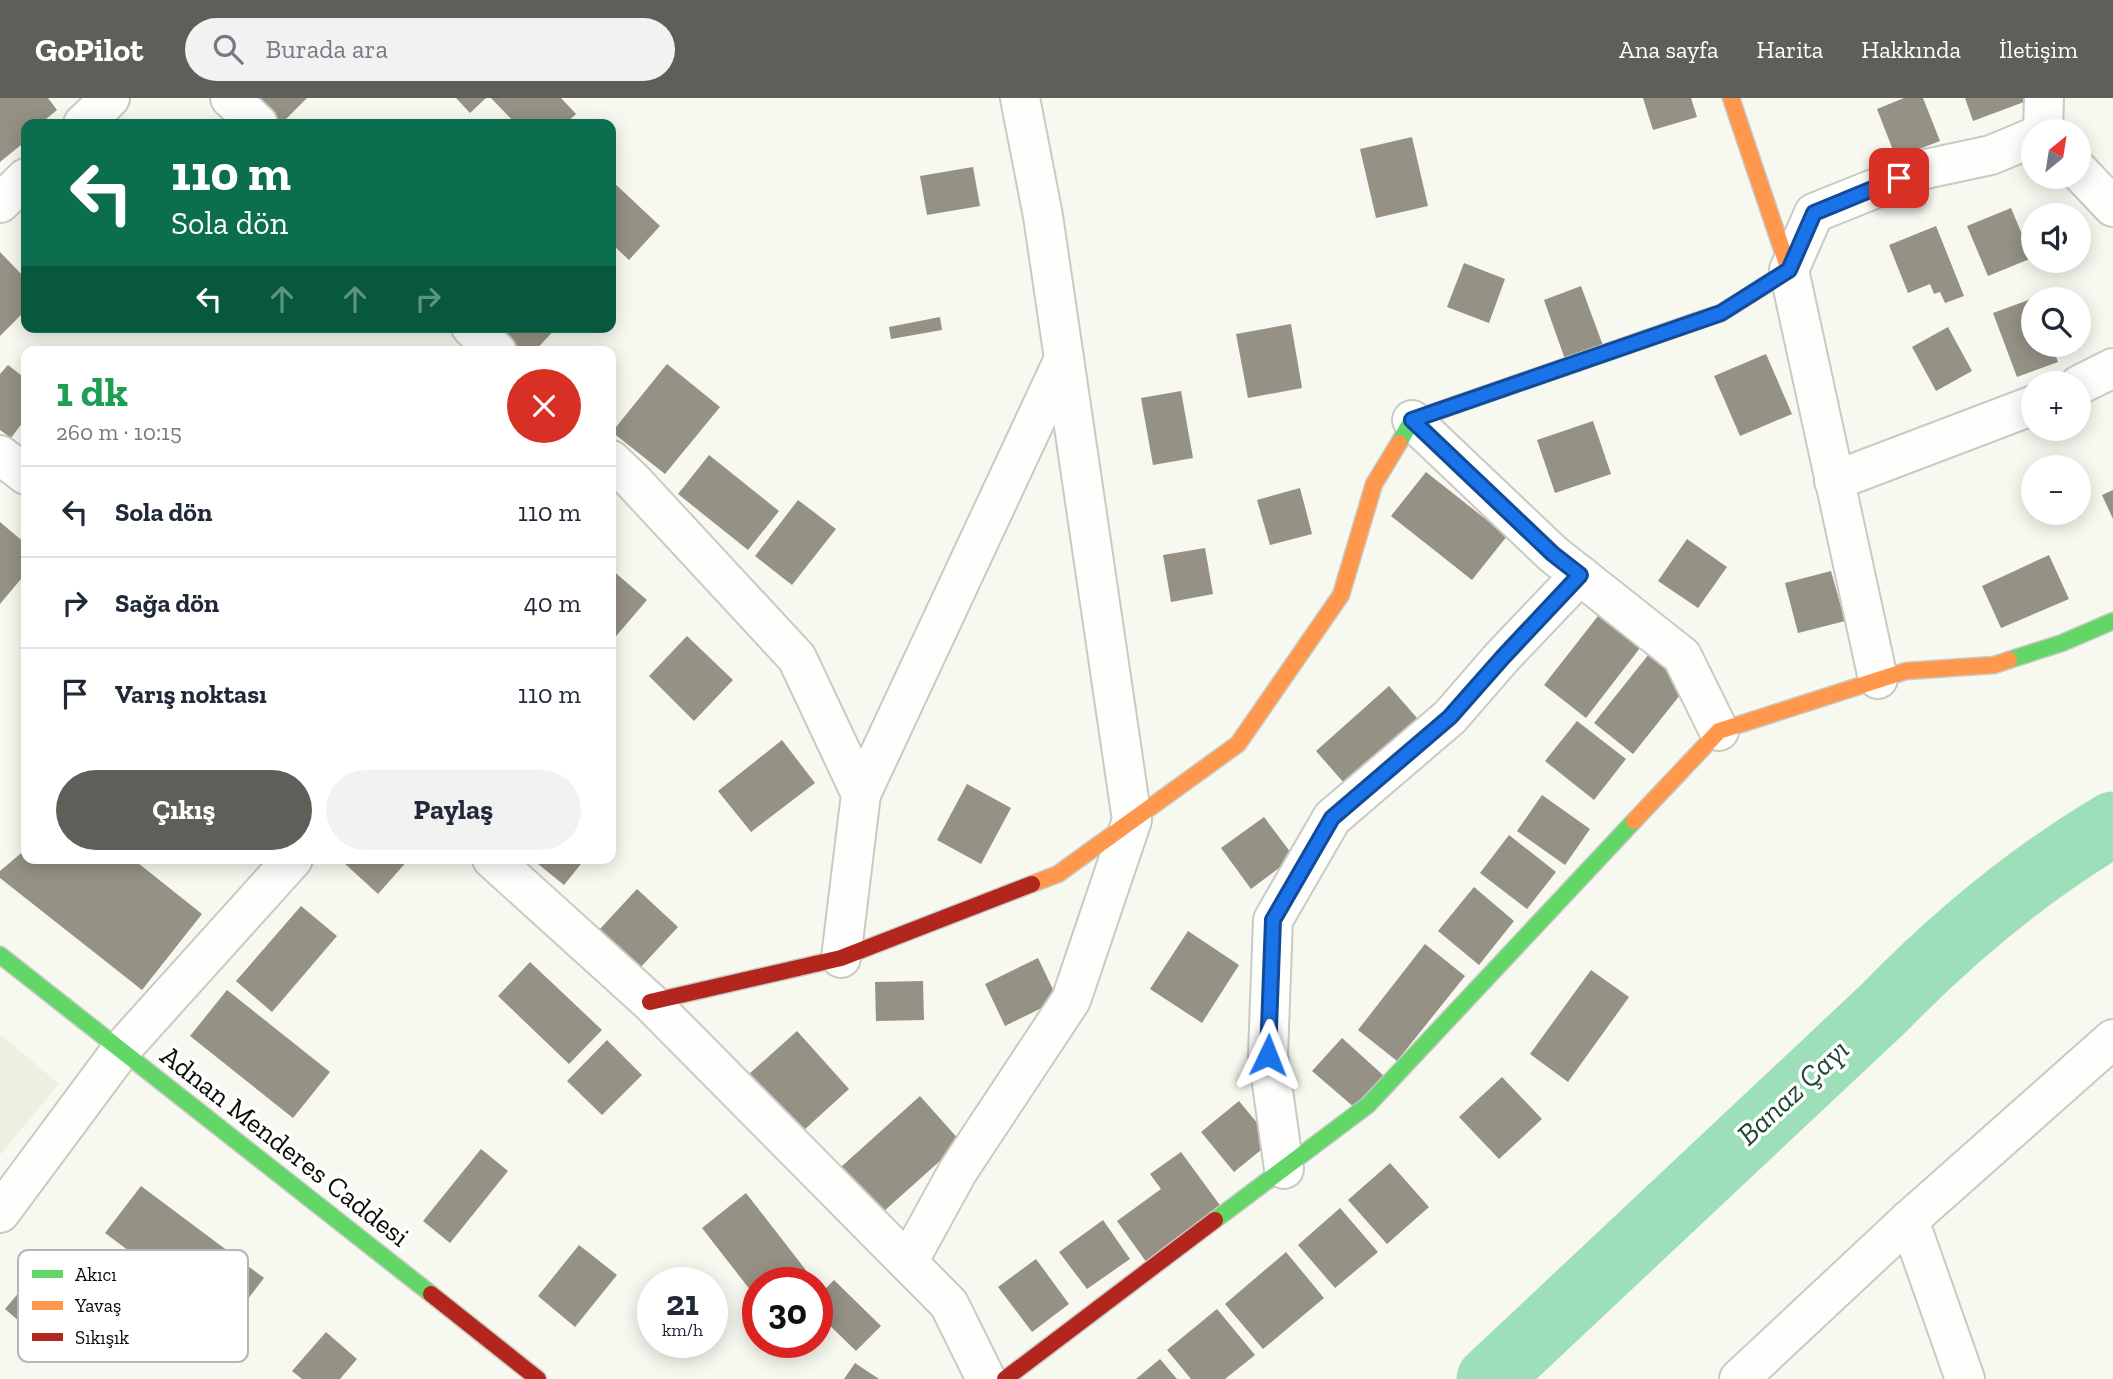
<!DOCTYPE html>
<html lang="tr">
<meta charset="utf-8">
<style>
:root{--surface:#fff;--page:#f2f2f3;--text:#1f2937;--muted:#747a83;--line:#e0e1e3;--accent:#5e5f58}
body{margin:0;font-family:"Zilla Slab",serif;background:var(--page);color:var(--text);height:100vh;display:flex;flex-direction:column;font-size:26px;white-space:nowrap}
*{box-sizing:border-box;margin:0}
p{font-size:23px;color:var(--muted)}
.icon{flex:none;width:38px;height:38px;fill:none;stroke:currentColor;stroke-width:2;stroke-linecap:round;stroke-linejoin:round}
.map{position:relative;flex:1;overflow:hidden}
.panel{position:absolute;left:21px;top:248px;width:595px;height:518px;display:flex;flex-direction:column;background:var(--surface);border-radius:14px;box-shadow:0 4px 18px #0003}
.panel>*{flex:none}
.guide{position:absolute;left:21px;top:21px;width:595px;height:214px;border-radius:14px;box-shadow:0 4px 18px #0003;background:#0b6e4f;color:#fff;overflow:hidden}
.needle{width:46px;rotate:30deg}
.buttons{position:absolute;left:2021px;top:21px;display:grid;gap:14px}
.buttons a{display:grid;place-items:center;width:70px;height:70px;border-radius:50%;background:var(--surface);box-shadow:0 4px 18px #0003;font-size:35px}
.speed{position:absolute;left:637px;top:1169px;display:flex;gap:14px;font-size:35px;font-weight:700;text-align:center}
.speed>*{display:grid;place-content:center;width:91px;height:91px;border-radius:50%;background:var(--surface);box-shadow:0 4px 18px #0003;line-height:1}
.speed small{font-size:18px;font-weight:400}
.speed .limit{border:10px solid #d22;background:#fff;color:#111}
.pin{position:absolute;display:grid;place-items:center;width:60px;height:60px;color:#fff;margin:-30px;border-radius:14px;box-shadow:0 4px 10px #0006}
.me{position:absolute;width:77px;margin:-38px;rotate:2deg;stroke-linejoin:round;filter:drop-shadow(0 0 5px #0008)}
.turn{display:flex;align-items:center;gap:24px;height:147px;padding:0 35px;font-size:32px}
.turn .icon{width:91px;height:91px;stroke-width:2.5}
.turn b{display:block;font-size:49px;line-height:60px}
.lanes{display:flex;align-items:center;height:66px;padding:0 35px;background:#0003;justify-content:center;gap:35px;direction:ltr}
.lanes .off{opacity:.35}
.round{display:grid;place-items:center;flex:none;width:74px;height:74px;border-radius:37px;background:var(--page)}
.summary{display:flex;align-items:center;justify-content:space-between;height:119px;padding:0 35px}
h1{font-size:42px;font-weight:700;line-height:52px;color:#1e9e55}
.button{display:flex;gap:14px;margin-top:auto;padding:14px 35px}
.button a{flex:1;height:80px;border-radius:42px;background:var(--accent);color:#fff;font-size:28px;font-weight:700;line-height:80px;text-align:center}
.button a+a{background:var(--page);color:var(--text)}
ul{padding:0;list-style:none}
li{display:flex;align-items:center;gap:21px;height:91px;padding:0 35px;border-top:2px solid var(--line)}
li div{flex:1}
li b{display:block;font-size:26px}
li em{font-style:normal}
header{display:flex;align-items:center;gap:42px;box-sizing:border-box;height:98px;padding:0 35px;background:var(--accent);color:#fff}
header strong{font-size:33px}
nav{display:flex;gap:38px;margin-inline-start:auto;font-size:24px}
.search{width:490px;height:63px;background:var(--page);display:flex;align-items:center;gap:18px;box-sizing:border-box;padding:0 24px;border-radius:38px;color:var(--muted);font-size:26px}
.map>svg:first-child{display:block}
.built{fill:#eef0df}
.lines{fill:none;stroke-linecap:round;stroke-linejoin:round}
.river{stroke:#9cdfb8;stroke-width:65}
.building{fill:#959184}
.street-casing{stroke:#c9cac2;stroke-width:42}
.fast-casing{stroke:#c9cac2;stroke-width:19}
.slow-casing{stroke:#c9cac2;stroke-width:19}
.jam-casing{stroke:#c9cac2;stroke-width:19}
.street{stroke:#fefefd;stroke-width:38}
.fast{stroke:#63d668;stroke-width:16}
.slow{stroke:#ff974d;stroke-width:16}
.jam{stroke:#b3261e;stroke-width:16}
.route-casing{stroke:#114b97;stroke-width:18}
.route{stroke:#1a73e8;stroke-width:12}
.labels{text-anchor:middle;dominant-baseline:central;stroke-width:7;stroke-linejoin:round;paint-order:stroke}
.street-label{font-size:28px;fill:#0c0c07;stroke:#fff}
.water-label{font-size:30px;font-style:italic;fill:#1e4732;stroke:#fff}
.key{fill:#fff;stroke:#b6b6b5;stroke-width:2}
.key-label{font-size:19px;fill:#0c0c07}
</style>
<header>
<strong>GoPilot</strong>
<div class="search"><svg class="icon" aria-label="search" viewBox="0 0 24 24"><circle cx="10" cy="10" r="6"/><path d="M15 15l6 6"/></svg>Burada ara</div>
<nav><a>Ana sayfa</a><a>Harita</a><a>Hakkında</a><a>İletişim</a></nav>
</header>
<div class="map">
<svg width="2113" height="1281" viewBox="0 0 2113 1281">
<rect width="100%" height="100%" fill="#f7f8ef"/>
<!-- built -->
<path class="built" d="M0,936L59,986L0,1057Z"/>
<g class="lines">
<!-- river -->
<path class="river" d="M1489,1281L1885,909C1955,837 2027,777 2113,726"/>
</g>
<!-- building -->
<g class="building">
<path d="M0,0H48L57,12L40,26H26V37L24,39L26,43L0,64Z"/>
<path d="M241,0H307L281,26H267Z"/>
<path d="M456,0H486L470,15Z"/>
<path d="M491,0H561L576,16L565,26H516Z"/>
<path d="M1643,0H1691L1697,19L1653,32Z"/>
<path d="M1904,0H1923L1940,43L1896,60L1877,11Z"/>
<path d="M1965,0H2023L2024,4L1973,23Z"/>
<path d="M1412,39L1428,108L1376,120L1360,51Z"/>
<path d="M973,69L980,108L927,117L920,78Z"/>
<path d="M611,82L660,128L629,162L611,145Z"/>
<path d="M2011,110L2032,160L1988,178L1967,128Z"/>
<path d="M1936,128L1964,198L1945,205L1940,194L1934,196L1930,186L1908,195L1889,147Z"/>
<path d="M0,154L26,181V212L0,238Z"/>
<path d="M1464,165L1505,181L1489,225L1447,209Z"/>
<path d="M1581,188L1605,253L1567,267L1544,202Z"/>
<path d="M2034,200V247H2052L2058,264L2017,279L1993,215Z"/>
<path d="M940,219L942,232L891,241L889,229Z"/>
<path d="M1291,226L1302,290L1248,300L1236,236Z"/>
<path d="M486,229H557L534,254H512Z"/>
<path d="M1948,229L1972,273L1936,293L1912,249Z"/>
<path d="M1766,256L1792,316L1740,338L1714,278Z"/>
<path d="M667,266L720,309L665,376L612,334Z"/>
<path d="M8,267L26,281V320L11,340L0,332V276Z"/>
<path d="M1181,293L1193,360L1153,367L1141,300Z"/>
<path d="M1593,323L1611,376L1555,395L1537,342Z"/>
<path d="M709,357L779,413L748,452L678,396Z"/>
<path d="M1426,374L1507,438L1472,482L1391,418Z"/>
<path d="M1300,390L1312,436L1270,447L1257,402Z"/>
<path d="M2113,392V421L2102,397Z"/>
<path d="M798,402L836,431L792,487L755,458Z"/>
<path d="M0,424L26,446V475L0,506Z"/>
<path d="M1687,441L1727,469L1698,510L1658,483Z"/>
<path d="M1205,450L1213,496L1171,504L1163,457Z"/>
<path d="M2049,457L2069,501L2001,530L1982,488Z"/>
<path d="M611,471L647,502L611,544Z"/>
<path d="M1831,473L1845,523L1798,535L1785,485Z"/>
<path d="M1598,518L1640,550L1586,620L1544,587Z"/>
<path d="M687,538L733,582L694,623L649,578Z"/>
<path d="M1649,556L1688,587L1633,656L1594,625Z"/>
<path d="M1389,588L1424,628L1351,693L1316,653Z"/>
<path d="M1577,623L1626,661L1594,702L1545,663Z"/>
<path d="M782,642L815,685L751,734L718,693Z"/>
<path d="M967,686L1011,710L981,766L937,742Z"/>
<path d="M1542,697L1590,731L1565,767L1517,733Z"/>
<path d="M1264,719L1294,759L1251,791L1221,750Z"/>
<path d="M1509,737L1556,774L1527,811L1480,775Z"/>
<path d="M26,751V761H133L202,816L142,892L0,780V773Z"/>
<path d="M345,761H409L378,796L343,764Z"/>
<path d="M532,761H585L564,787Z"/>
<path d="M1474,789L1514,823L1479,867L1438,833Z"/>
<path d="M637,791L678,829L640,870L599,832Z"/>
<path d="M301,808L337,838L272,914L236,883Z"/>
<path d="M1188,833L1239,867L1202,925L1150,891Z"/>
<path d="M1425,846L1465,878L1397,963L1358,932Z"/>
<path d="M1038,860L1058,902L1005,928L985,886Z"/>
<path d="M530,864L602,932L569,966L498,898Z"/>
<path d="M1591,872L1629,899L1568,984L1530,956Z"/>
<path d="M923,883L924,922L876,923L875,884Z"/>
<path d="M227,892L330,974L293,1020L190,938Z"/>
<path d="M797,933L849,991L792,1043L739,985Z"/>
<path d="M1342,940L1384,978L1355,1010L1312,973Z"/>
<path d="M607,942L642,977L602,1017L567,983Z"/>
<path d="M1502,979L1542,1021L1499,1061L1459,1019Z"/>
<path d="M920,998L961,1044L883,1114L841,1069Z"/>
<path d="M1239,1003L1272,1043L1234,1074L1201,1034Z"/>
<path d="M481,1051L508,1073L450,1145L423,1123Z"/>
<path d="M1181,1054L1222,1110L1147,1165L1117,1123L1161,1091L1150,1076Z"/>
<path d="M1390,1065L1429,1109L1387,1146L1348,1102Z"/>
<path d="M141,1088L264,1180L228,1227L105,1135Z"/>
<path d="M746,1095L812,1180L806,1185H758V1202L702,1130Z"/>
<path d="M1340,1110L1378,1154L1335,1190L1298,1147Z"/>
<path d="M1103,1122L1130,1161L1087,1191L1059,1154Z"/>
<path d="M579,1147L617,1177L575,1229L538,1198Z"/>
<path d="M1286,1154L1324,1200L1263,1251L1225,1206Z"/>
<path d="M1036,1161L1069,1206L1032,1234L998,1189Z"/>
<path d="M37,1173L68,1200L35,1237L5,1211Z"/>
<path d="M834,1182L881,1228L856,1253L817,1215V1199Z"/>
<path d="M1217,1211L1255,1257L1225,1281H1191L1167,1252Z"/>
<path d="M326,1234L357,1261L340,1281H302L292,1273Z"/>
<path d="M1160,1261L1177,1281H1136Z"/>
<path d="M855,1265L879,1281H844Z"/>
</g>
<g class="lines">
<defs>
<g id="street">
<path d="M230,0L258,26"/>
<path d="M83,26L110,0"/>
<path d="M2043,33L2044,0"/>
<path d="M2079,73L2113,109"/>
<path d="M0,105L26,80"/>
<path d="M471,229L497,254"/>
<path d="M2079,287L2113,270"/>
<path d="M1412,322L1553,456L1682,558L1719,633"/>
<path d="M0,357L26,377"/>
<path d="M611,362L633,383L797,560L861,696L841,860"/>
<path d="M1834,383L2034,307"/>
<path d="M1878,581L1789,172L1814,115L1921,72L1991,57L2034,39"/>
<path d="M861,696L1064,261"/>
<path d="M492,761L650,904L949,1206L986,1281"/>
<path d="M1284,1071L1268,957L1273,822L1332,720L1450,619L1502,559L1580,477"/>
<path d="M0,1115L121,952L293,761"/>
<path d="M1909,1122L1965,1281"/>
<path d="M908,1164L958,1073L1071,902L1132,722L1043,118L1020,0"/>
<path d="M1739,1281L1909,1122L2113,941"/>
</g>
<g id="fast">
<path d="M1399,345L1412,322L1697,223"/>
<path d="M2009,562L2062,545L2113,523"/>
<path d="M0,857L431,1196"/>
<path d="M1215,1122L1368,1007L1634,723"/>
</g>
<g id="slow">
<path d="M1697,223L1721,215L1789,172L1731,0"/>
<path d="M1634,723L1719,633L1906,573L1994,567L2009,562"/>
<path d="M1032,786L1058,776L1238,646L1341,497L1374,386L1399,345"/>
</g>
<g id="jam">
<path d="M650,904L841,860L1032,786"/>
<path d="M431,1196L538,1281"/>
<path d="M1005,1281L1215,1122"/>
</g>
</defs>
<!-- street casing -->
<use href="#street" class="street-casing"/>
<!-- fast casing -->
<use href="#fast" class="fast-casing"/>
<!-- slow casing -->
<use href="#slow" class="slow-casing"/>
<!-- jam casing -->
<use href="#jam" class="jam-casing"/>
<!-- street -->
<use href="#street" class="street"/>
<!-- fast -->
<use href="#fast" class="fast"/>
<!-- slow -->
<use href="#slow" class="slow"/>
<!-- jam -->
<use href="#jam" class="jam"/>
</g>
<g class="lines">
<defs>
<path id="route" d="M1268,957L1273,822L1332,720L1450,619L1503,559L1580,477L1553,456L1412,322L1721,215L1789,172L1814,115L1899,80"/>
</defs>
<!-- route casing -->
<use href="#route" class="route-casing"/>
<!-- route -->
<use href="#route" class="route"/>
</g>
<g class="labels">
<!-- street labels -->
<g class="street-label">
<text transform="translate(285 1048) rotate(38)">Adnan Menderes Caddesi</text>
</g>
<!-- water labels -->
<g class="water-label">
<text transform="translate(1793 994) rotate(-43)">Banaz Çayı</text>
</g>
</g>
<!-- legend -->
<rect x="18" y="1152" width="230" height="112" rx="10" class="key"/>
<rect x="32" y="1172" width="31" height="8" fill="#63d668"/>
<rect x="32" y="1203" width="31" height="9" fill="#ff974d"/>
<rect x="32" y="1235" width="31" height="8" fill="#b3261e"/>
<g class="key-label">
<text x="75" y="1183">Akıcı</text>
<text x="75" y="1214">Yavaş</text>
<text x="75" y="1246">Sıkışık</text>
</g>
</svg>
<div class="buttons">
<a><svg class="needle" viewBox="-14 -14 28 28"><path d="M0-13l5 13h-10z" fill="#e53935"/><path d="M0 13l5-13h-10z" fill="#747a83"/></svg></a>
<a><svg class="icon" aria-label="sound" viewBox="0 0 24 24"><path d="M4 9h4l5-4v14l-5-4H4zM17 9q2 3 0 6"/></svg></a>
<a><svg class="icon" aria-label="search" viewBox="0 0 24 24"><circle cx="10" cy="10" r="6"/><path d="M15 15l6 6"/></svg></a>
<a>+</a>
<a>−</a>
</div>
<div class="speed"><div>21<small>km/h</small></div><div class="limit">30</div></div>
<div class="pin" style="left:1899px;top:80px;background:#d93025"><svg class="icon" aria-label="arrive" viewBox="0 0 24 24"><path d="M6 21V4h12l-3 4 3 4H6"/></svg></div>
<svg class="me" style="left:1268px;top:957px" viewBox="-20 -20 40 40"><path d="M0-17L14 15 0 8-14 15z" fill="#1a73e8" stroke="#fff" stroke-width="4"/></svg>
<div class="guide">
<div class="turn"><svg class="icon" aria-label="left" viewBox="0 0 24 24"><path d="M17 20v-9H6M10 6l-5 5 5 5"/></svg><div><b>110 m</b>Sola dön</div></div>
<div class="lanes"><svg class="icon" aria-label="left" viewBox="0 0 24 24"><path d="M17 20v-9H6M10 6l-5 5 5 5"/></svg><svg class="icon off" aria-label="ahead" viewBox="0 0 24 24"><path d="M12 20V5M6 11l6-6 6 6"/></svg><svg class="icon off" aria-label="ahead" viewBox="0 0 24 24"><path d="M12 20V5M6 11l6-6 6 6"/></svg><svg class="icon off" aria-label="right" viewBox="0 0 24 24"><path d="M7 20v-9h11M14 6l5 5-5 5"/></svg></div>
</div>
<section class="panel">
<div class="summary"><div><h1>1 dk</h1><p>260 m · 10:15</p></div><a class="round" style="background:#d93025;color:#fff"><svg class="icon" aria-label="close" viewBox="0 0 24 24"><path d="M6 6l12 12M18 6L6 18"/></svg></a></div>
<ul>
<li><svg class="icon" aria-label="left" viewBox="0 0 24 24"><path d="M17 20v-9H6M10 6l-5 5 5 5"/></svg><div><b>Sola dön</b></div><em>110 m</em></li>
<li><svg class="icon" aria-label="right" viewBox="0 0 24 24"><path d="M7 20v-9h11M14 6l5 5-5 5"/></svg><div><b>Sağa dön</b></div><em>40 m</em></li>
<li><svg class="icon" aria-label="arrive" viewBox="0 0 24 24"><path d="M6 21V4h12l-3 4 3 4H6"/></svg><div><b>Varış noktası</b></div><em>110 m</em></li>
</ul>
<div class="button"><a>Çıkış</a><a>Paylaş</a></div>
</section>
</div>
